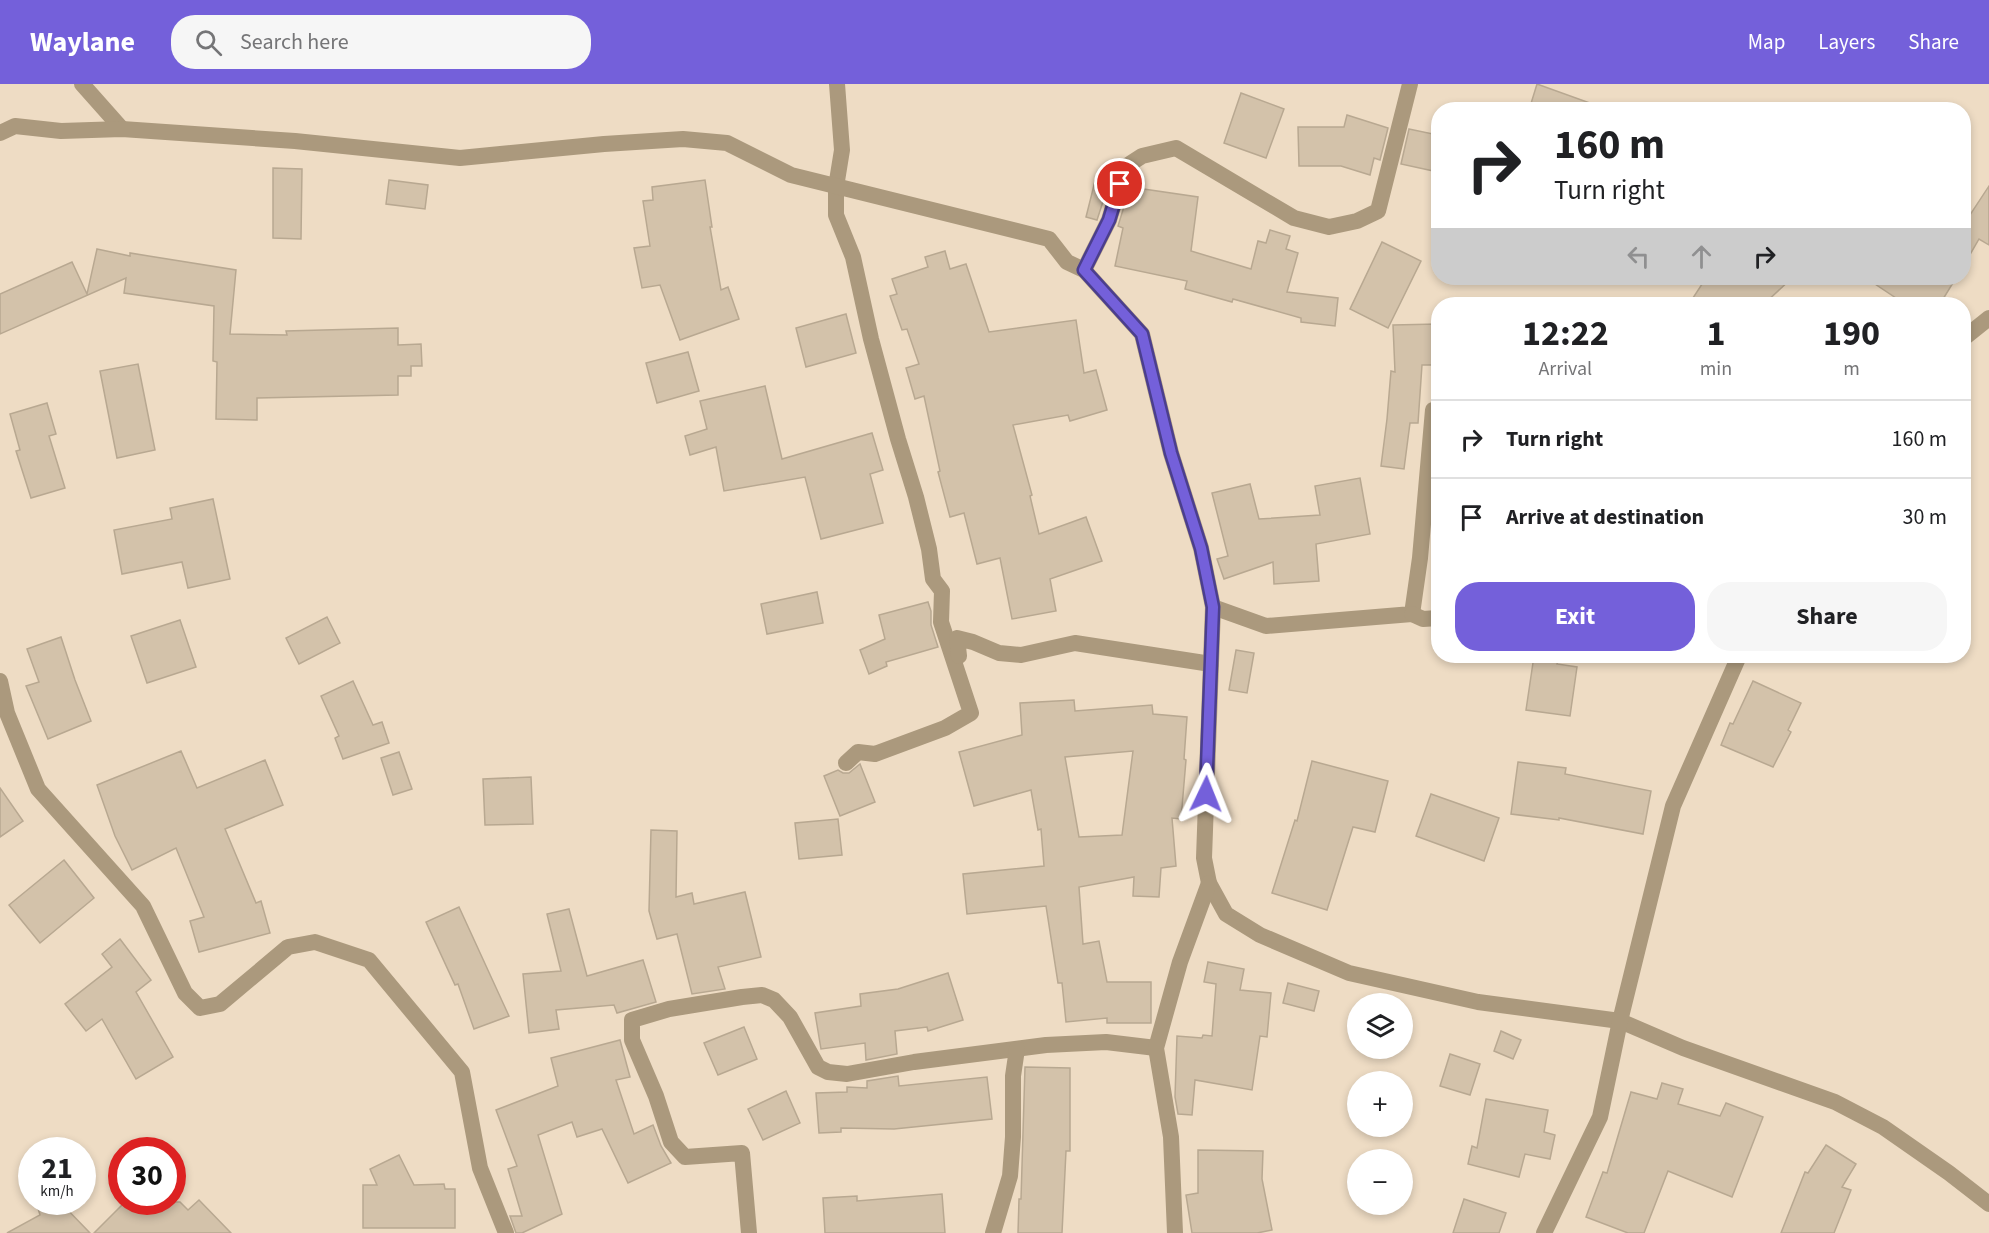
<!DOCTYPE html>
<meta charset="utf-8">
<style>
:root{--surface:#fff;--page:#f6f6f6;--text:#202124;--muted:#757577;--line:#e0e0e0;--accent:#7460da}
body{margin:0;font-family:"Source Sans 3",sans-serif;background:var(--page);color:var(--text);height:100vh;display:flex;flex-direction:column;font-size:22px;white-space:nowrap}
*{box-sizing:border-box;margin:0}
p{font-size:20px;color:var(--muted)}
.icon{flex:none;width:33px;height:33px;fill:none;stroke:currentColor;stroke-width:2;stroke-linecap:round;stroke-linejoin:round}
.map{position:relative;flex:1;overflow:hidden}
.sheet{position:absolute;left:1431px;top:213px;width:540px;height:366px;display:flex;flex-direction:column;background:var(--surface);border-radius:24px;box-shadow:0 3px 9px #0003}
.sheet>*{flex:none}
.guide{position:absolute;left:1431px;top:18px;width:540px;height:183px;border-radius:24px;box-shadow:0 3px 9px #0003;background:#fff;color:var(--text);overflow:hidden}
.controls{position:absolute;left:1347px;top:909px;display:grid;gap:12px}
.controls a{display:grid;place-items:center;width:66px;height:66px;border-radius:50%;background:var(--surface);box-shadow:0 3px 9px #0003;font-size:30px}
.speed{position:absolute;left:18px;top:1053px;display:flex;gap:12px;font-size:30px;font-weight:700;text-align:center}
.speed>*{display:grid;place-content:center;width:78px;height:78px;border-radius:50%;background:var(--surface);box-shadow:0 3px 9px #0003;line-height:1}
.speed small{font-size:15px;font-weight:400}
.speed .limit{border:9px solid #d22;background:#fff;color:#111}
.pin{position:absolute;display:grid;place-items:center;width:51px;height:51px;color:#fff;margin:-26px;border:3px solid #fff;border-radius:50%;box-shadow:0 2px 6px #0007}
.me{position:absolute;width:66px;margin:-33px;rotate:2deg;stroke-linejoin:round;filter:drop-shadow(0 0 4px #0008)}
.turn{display:flex;align-items:center;gap:21px;height:126px;padding:0 24px;font-size:27px}
.turn .icon{width:78px;height:78px;stroke-width:2.5}
.turn b{display:block;font-size:42px;line-height:51px}
.lanes{display:flex;align-items:center;height:57px;padding:0 24px;background:#0003;justify-content:center;gap:30px;direction:ltr}
.lanes .off{opacity:.35}
.eta{display:flex;justify-content:space-evenly;align-items:center;height:102px;text-align:center}
.eta b{font-size:36px;font-weight:700;line-height:42px}
.button{display:flex;gap:12px;margin-top:auto;padding:12px 24px}
.button a{flex:1;height:69px;border-radius:24px;background:var(--accent);color:#fff;font-size:24px;font-weight:700;line-height:69px;text-align:center}
.button a+a{background:var(--page);color:var(--text)}
ul{padding:0;list-style:none}
li{display:flex;align-items:center;gap:18px;height:78px;padding:0 24px;border-top:2px solid var(--line)}
li div{flex:1}
li b{display:block;font-size:22px}
li em{font-style:normal}
header{display:flex;align-items:center;gap:36px;box-sizing:border-box;height:84px;padding:0 30px;background:var(--accent);color:#fff}
header strong{font-size:28px}
nav{display:flex;gap:33px;margin-inline-start:auto;font-size:21px}
.search{width:420px;height:54px;background:var(--page);display:flex;align-items:center;gap:15px;box-sizing:border-box;padding:0 21px;border-radius:24px;color:var(--muted);font-size:22px}
.map>svg:first-child{display:block}
.building{fill:#d3c2aa;stroke:#b8a891;stroke-width:1.5;fill-rule:evenodd}
.lines{fill:none;stroke-linecap:round;stroke-linejoin:round}
.minor{stroke:#ab997d;stroke-width:16}
.route-casing{stroke:#4b3e8e;stroke-width:15}
.route{stroke:#7460da;stroke-width:10}
</style>
<header>
<strong>Waylane</strong>
<div class="search"><svg class="icon" aria-label="search" viewBox="0 0 24 24"><circle cx="10" cy="10" r="6"/><path d="M15 15l6 6"/></svg>Search here</div>
<nav><a>Map</a><a>Layers</a><a>Share</a></nav>
</header>
<div class="map">
<svg width="1989" height="1149" viewBox="0 0 1989 1149">
<rect width="100%" height="100%" fill="#eedcc4"/>
<!-- building -->
<g class="building">
<path d="M1537,0L1601,23V26H1529Z"/>
<path d="M1241,9L1284,25L1266,74L1224,59Z"/>
<path d="M1347,31L1388,44L1380,76L1374,74L1370,91L1341,82H1299L1298,43H1344Z"/>
<path d="M1409,45L1438,51V88L1401,80Z"/>
<path d="M273,84L302,85L301,155L273,154Z"/>
<path d="M389,96L428,101L425,125L386,120Z"/>
<path d="M705,96L712,143H710L721,206L728,203L739,235L680,256L660,201L642,204L634,164L650,162L643,117L653,116L652,103Z"/>
<path d="M1095,97L1109,99L1097,136L1086,133Z"/>
<path d="M1989,102V161L1979,155L1964,181V140Z"/>
<path d="M1130,103L1198,113L1191,167L1251,185L1258,157L1266,159L1270,146L1290,152L1286,165L1298,169L1287,208L1338,214L1335,242L1301,238V234L1233,215L1232,218L1185,205L1187,197L1115,182L1123,144L1118,142Z"/>
<path d="M1382,158L1421,177L1388,244L1350,225Z"/>
<path d="M97,165L130,172V169L236,186L230,250L287,251L286,247L398,244V261L421,260L422,282H411V292H398V311L257,314V336L216,335L217,278L213,277L214,222L124,209L126,194L0,250V210L72,178L87,210Z"/>
<path d="M945,167L950,185L966,180L989,248L1076,236L1084,289L1096,286L1107,326L1070,337L1068,331L1013,341L1032,411L1030,412L1039,450L1086,433L1102,477L1050,495L1056,527L1012,535L1000,474L977,480L964,429L950,433L938,388L940,387L924,312L915,315L906,284L919,280L907,245L902,246L890,212L897,210L892,195L928,183L925,173Z"/>
<path d="M1706,194H1792L1764,220H1689Z"/>
<path d="M1866,194H1956L1940,220H1905Z"/>
<path d="M846,230L856,269L806,283L796,244Z"/>
<path d="M1438,240V281H1422L1418,339H1410L1404,385L1381,382L1387,335L1391,287L1395,288L1393,241Z"/>
<path d="M688,268L699,307L657,319L646,279Z"/>
<path d="M138,280L155,366L117,374L100,287Z"/>
<path d="M765,302L782,375L872,349L883,386L870,390L883,439L821,455L805,393L724,407L716,363L690,371L685,352L707,345L700,317Z"/>
<path d="M47,319L56,350L49,352L65,404L31,414L16,367L20,366L10,330Z"/>
<path d="M1360,394L1370,450L1316,460L1319,497L1274,500L1273,478L1224,495L1217,475L1228,472L1212,409L1250,400L1259,435L1320,431L1315,402Z"/>
<path d="M213,415L230,495L188,504L182,478L122,490L114,446L172,435L170,424Z"/>
<path d="M817,508L823,539L767,550L761,520Z"/>
<path d="M928,518L931,527V541L938,563L886,578L887,582L869,590L860,566L885,555L879,531Z"/>
<path d="M327,533L340,559L299,580L286,554Z"/>
<path d="M180,536L196,583L147,599L131,552Z"/>
<path d="M61,553L75,596L91,637L48,655L26,602L39,598L27,565Z"/>
<path d="M1236,566L1254,569L1247,609L1229,606Z"/>
<path d="M1534,572H1560L1557,580L1577,583L1570,632L1526,626Z"/>
<path d="M353,597L373,641L382,638L389,659L343,675L335,654L339,652L321,612Z"/>
<path d="M1753,597L1801,619L1788,646L1791,648L1773,683L1721,661L1730,639L1733,640Z"/>
<path d="M1074,616L1075,627L1152,621L1153,630L1187,633L1184,675L1186,676L1181,735L1172,734L1176,782L1161,784L1159,813L1133,812L1134,793L1079,803L1083,860L1099,857L1107,898H1151V939H1107V934L1066,938L1062,899H1058L1046,822L967,830L963,790L1044,782L1041,745L1038,746L1031,706L974,722L959,668L1022,651L1020,619ZM1133,667L1122,751L1079,753L1065,673Z"/>
<path d="M181,667L197,704L265,676L283,721L225,745L256,819L261,817L270,849L199,868L190,837L204,833L176,764L132,786L115,752L97,701Z"/>
<path d="M399,668L412,705L393,711L381,674Z"/>
<path d="M1312,677L1388,697L1375,748L1353,743L1327,826L1272,809L1295,736L1297,737Z"/>
<path d="M1518,678L1566,684L1565,690L1651,707L1643,750L1559,734V736L1511,730Z"/>
<path d="M860,680L875,718L840,732L824,692L838,686L843,689H849Z"/>
<path d="M531,693L533,740L485,741L483,695Z"/>
<path d="M0,704L23,737L0,753Z"/>
<path d="M1431,710L1499,734L1484,777L1416,752Z"/>
<path d="M838,735L842,771L799,775L795,739Z"/>
<path d="M651,746L677,747L676,813L692,809L694,820L745,808L761,873L718,883L725,905L692,910L677,850L657,855L649,827Z"/>
<path d="M64,776L94,814L40,859L9,821Z"/>
<path d="M459,823L509,932L474,945L458,900L455,901L426,838Z"/>
<path d="M569,825L587,892L643,876L656,918L617,929L614,921L556,926L559,945L529,949L523,890L561,887L547,830Z"/>
<path d="M120,855L151,896L136,908L173,973L136,995L102,935L86,947L65,920L112,883L102,870Z"/>
<path d="M1208,878L1244,885L1240,906L1271,909L1267,953L1260,952L1252,1006L1195,996L1192,1031L1178,1030L1175,1013L1177,952L1202,954L1203,951L1212,952L1216,900L1204,898Z"/>
<path d="M948,889L963,936L928,947L927,943L895,947L897,970L866,976L865,959L821,965L815,929L861,922L860,910L898,905Z"/>
<path d="M1288,899L1319,907L1314,927L1283,919Z"/>
<path d="M744,943L757,975L718,991L704,959Z"/>
<path d="M1501,947L1521,956L1513,975L1494,967Z"/>
<path d="M620,956L630,993L616,996L634,1050L653,1041L661,1062L671,1079L628,1099L602,1045L577,1053L572,1038L538,1051L562,1130L522,1149H516L510,1132H522L508,1085L517,1082L496,1026L558,1002L551,974Z"/>
<path d="M1450,970L1480,980L1470,1011L1440,1002Z"/>
<path d="M1025,983L1070,984V1067H1066L1062,1149H1018L1019,1115H1021Z"/>
<path d="M898,992L899,1002L987,993L992,1035L894,1045L841,1044V1048L819,1049L816,1009L847,1008V1003L867,1004V997Z"/>
<path d="M1662,999L1683,1005L1678,1020L1720,1032L1726,1019L1763,1033L1732,1113L1668,1087L1644,1149H1628L1586,1133L1603,1088L1607,1089L1631,1008L1657,1015Z"/>
<path d="M786,1007L800,1039L763,1056L748,1025Z"/>
<path d="M1486,1015L1548,1026L1544,1048L1555,1051L1550,1075L1525,1070L1519,1093L1468,1080L1472,1062L1477,1064Z"/>
<path d="M1826,1061L1856,1080L1842,1103L1851,1106L1834,1149H1781L1805,1088L1808,1089Z"/>
<path d="M1198,1066L1263,1067L1262,1095L1272,1146L1257,1149H1192L1186,1111L1198,1109Z"/>
<path d="M399,1071L414,1101L444,1100L445,1105H455V1144H363V1101H377L370,1085Z"/>
<path d="M942,1110L945,1149H825L823,1114L857,1112V1117Z"/>
<path d="M1464,1115L1506,1129L1499,1149H1453Z"/>
<path d="M199,1116L231,1149H94L125,1118H180L188,1126Z"/>
<path d="M36,1118H60L90,1149H7L40,1131Z"/>
</g>
<g class="lines">
<!-- minor -->
<g class="minor">
<path d="M82,0L122,45"/>
<path d="M837,0L842,66L836,103V131L853,173L871,255L898,355L916,413L929,465L933,495L942,507L941,538L971,629L945,644L875,670L858,668L846,679"/>
<path d="M0,49L15,42L61,47L122,45L295,57L460,74L604,60L683,55L727,59L791,91L1049,155L1067,178L1084,186L1142,250L1171,369L1201,464L1213,523L1204,774L1209,799L1226,830L1260,851L1349,889L1478,918L1620,937L1683,964L1835,1018L1883,1043L1949,1089L1989,1120"/>
<path d="M1084,186L1109,136L1125,83L1142,72L1176,64L1294,134L1329,143L1357,137L1378,127L1410,0"/>
<path d="M1964,254L1989,234"/>
<path d="M1213,523L1266,542L1412,530L1420,474L1433,326"/>
<path d="M1412,530L1423,535L1438,534"/>
<path d="M959,572L957,554L973,558L999,569L1021,571L1075,559L1211,580"/>
<path d="M0,597L7,629L38,705L143,822L185,909L200,924L220,920L288,863L315,858L369,876L462,988L480,1084L506,1149"/>
<path d="M749,1149L742,1069L685,1073L671,1058L656,1012L632,956V936L669,925L742,913L762,911L774,916L790,933L818,983L828,988L847,990L914,978L1046,961L1106,958L1156,964"/>
<path d="M993,1149L1010,1092L1013,1053V992L1017,965"/>
<path d="M1175,1149L1171,1053L1156,964L1180,878L1209,799"/>
<path d="M1544,1149L1600,1033L1620,937L1673,722L1739,572"/>
</g>
</g>
<g class="lines">
<defs>
<path id="route" d="M1120,100L1109,136L1084,186L1142,250L1171,369L1201,464L1213,523L1206,710"/>
</defs>
<!-- route casing -->
<use href="#route" class="route-casing"/>
<!-- route -->
<use href="#route" class="route"/>
</g>
</svg>
<div class="controls">
<a><svg class="icon" aria-label="layers" viewBox="0 0 24 24"><path d="M12 4l9 5-9 5-9-5zM3 14l9 5 9-5"/></svg></a>
<a>+</a>
<a>−</a>
</div>
<div class="speed"><div>21<small>km/h</small></div><div class="limit">30</div></div>
<div class="pin" style="left:1120px;top:100px;background:#d93025"><svg class="icon" aria-label="arrive" viewBox="0 0 24 24"><path d="M6 21V4h12l-3 4 3 4H6"/></svg></div>
<svg class="me" style="left:1206px;top:710px" viewBox="-20 -20 40 40"><path d="M0-17L14 15 0 8-14 15z" fill="#7460da" stroke="#fff" stroke-width="4"/></svg>
<div class="guide">
<div class="turn"><svg class="icon" aria-label="right" viewBox="0 0 24 24"><path d="M7 20v-9h11M14 6l5 5-5 5"/></svg><div><b>160 m</b>Turn right</div></div>
<div class="lanes"><svg class="icon off" aria-label="left" viewBox="0 0 24 24"><path d="M17 20v-9H6M10 6l-5 5 5 5"/></svg><svg class="icon off" aria-label="ahead" viewBox="0 0 24 24"><path d="M12 20V5M6 11l6-6 6 6"/></svg><svg class="icon" aria-label="right" viewBox="0 0 24 24"><path d="M7 20v-9h11M14 6l5 5-5 5"/></svg></div>
</div>
<section class="sheet">
<div class="eta">
<div><b>12:22</b><p>Arrival</p></div>
<div><b>1</b><p>min</p></div>
<div><b>190</b><p>m</p></div>
</div>
<ul>
<li><svg class="icon" aria-label="right" viewBox="0 0 24 24"><path d="M7 20v-9h11M14 6l5 5-5 5"/></svg><div><b>Turn right</b></div><em>160 m</em></li>
<li><svg class="icon" aria-label="arrive" viewBox="0 0 24 24"><path d="M6 21V4h12l-3 4 3 4H6"/></svg><div><b>Arrive at destination</b></div><em>30 m</em></li>
</ul>
<div class="button"><a>Exit</a><a>Share</a></div>
</section>
</div>
